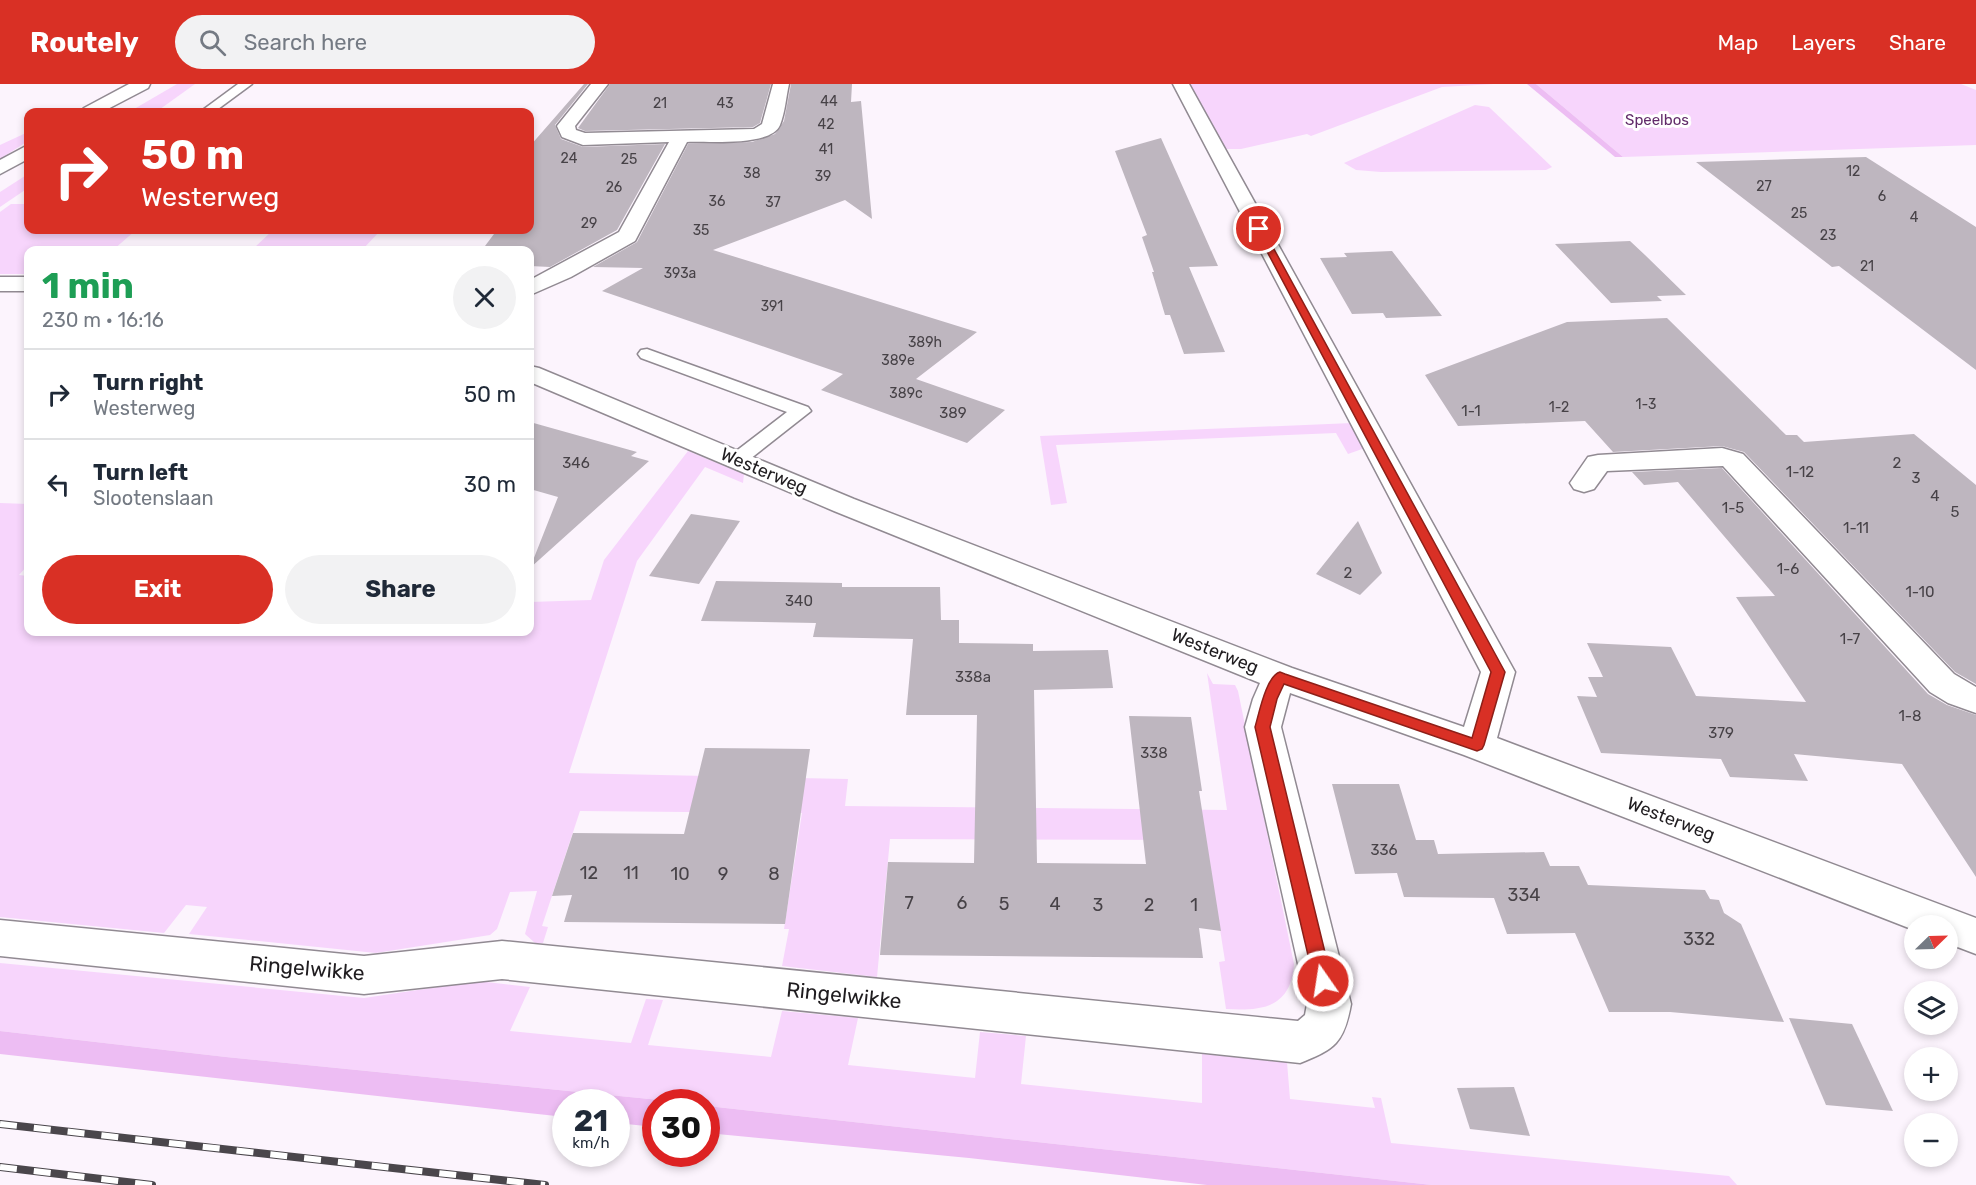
<!DOCTYPE html>
<meta charset="utf-8">
<style>
:root{--surface:#fff;--page:#f2f2f3;--text:#1f2937;--muted:#747a83;--line:#e0e1e3;--accent:#d93025}
body{margin:0;font-family:Rubik,sans-serif;background:var(--page);color:var(--text);height:100vh;display:flex;flex-direction:column;font-size:22px;white-space:nowrap}
*{box-sizing:border-box;margin:0}
p{font-size:20px;color:var(--muted)}
.icon{flex:none;width:33px;height:33px;fill:none;stroke:currentColor;stroke-width:2;stroke-linecap:round;stroke-linejoin:round}
.map{position:relative;flex:1;overflow:hidden}
.sheet{position:absolute;left:24px;top:162px;width:510px;height:390px;display:flex;flex-direction:column;background:var(--surface);border-radius:12px;box-shadow:0 3px 9px #0003}
.sheet>*{flex:none}
.guide{position:absolute;left:24px;top:24px;width:510px;height:126px;border-radius:12px;box-shadow:0 3px 9px #0003;background:#d93025;color:#fff;overflow:hidden}
.needle{width:39px;rotate:67deg}
.controls{position:absolute;left:1904px;top:831px;display:grid;gap:12px}
.controls a{display:grid;place-items:center;width:54px;height:54px;border-radius:50%;background:var(--surface);box-shadow:0 3px 9px #0003;font-size:30px}
.speed{position:absolute;left:552px;top:1005px;display:flex;gap:12px;font-size:30px;font-weight:700;text-align:center}
.speed>*{display:grid;place-content:center;width:78px;height:78px;border-radius:50%;background:var(--surface);box-shadow:0 3px 9px #0003;line-height:1}
.speed small{font-size:15px;font-weight:400}
.speed .limit{border:9px solid #d22;background:#fff;color:#111}
.pin{position:absolute;display:grid;place-items:center;width:51px;height:51px;color:#fff;margin:-26px;border:3px solid #fff;border-radius:50%;box-shadow:0 2px 6px #0007}
.me{position:absolute;width:66px;margin:-33px;rotate:347deg;stroke-linejoin:round;filter:drop-shadow(0 0 4px #0008)}
.turn{display:flex;align-items:center;gap:21px;height:126px;padding:0 18px;font-size:27px}
.turn .icon{width:78px;height:78px;stroke-width:2.5}
.turn b{display:block;font-size:42px;line-height:51px}
.round{display:grid;place-items:center;flex:none;width:63px;height:63px;border-radius:32px;background:var(--page)}
.headline{display:flex;align-items:center;justify-content:space-between;height:102px;padding:0 18px}
h1{font-size:36px;font-weight:700;line-height:45px;color:#1e9e55}
.button{display:flex;gap:12px;margin-top:auto;padding:12px 18px}
.button a{flex:1;height:69px;border-radius:36px;background:var(--accent);color:#fff;font-size:24px;font-weight:700;line-height:69px;text-align:center}
.button a+a{background:var(--page);color:var(--text)}
ul{padding:0;list-style:none}
li{display:flex;align-items:center;gap:18px;height:90px;padding:0 18px;border-top:2px solid var(--line)}
li div{flex:1}
li b{display:block;font-size:22px}
li em{font-style:normal}
header{display:flex;align-items:center;gap:36px;box-sizing:border-box;height:84px;padding:0 30px;background:var(--accent);color:#fff}
header strong{font-size:28px}
nav{display:flex;gap:33px;margin-inline-start:auto;font-size:21px}
.search{width:420px;height:54px;background:var(--page);display:flex;align-items:center;gap:15px;box-sizing:border-box;padding:0 21px;border-radius:33px;color:var(--muted);font-size:22px}
.map>svg:first-child{display:block}
.green{fill:#f7d5fc}
.water{fill:#edbdf3}
.building{fill:#beb6bf}
.lines{fill:none;stroke-linecap:round;stroke-linejoin:round}
.service-casing{stroke:#918a92;stroke-width:3}
.pedestrian-casing{stroke:#918a92;stroke-width:3}
.minor-casing{stroke:#918a92;stroke-width:3}
.tertiary-casing{stroke:#918a92;stroke-width:3}
.service{fill:#fff;fill-rule:evenodd}
.pedestrian{fill:#fff;fill-rule:evenodd}
.minor{fill:#fff;fill-rule:evenodd}
.tertiary{fill:#fff;fill-rule:evenodd}
.rail-casing{stroke:#4a464b;stroke-width:8}
.rail{stroke:#fff;stroke-width:6;stroke-dasharray:17;stroke-linecap:butt}
.route{fill:#d93025;stroke:#8d1f18;stroke-width:1.5}
.labels{text-anchor:middle;dominant-baseline:central;stroke-width:6;stroke-linejoin:round;paint-order:stroke}
.far-number-label{font-size:14px;fill:#474247}
.far-park-label{font-size:15px;fill:#622b6a;stroke:#fff}
.number-label{font-size:15px;fill:#474247}
.street-label{font-size:18px;fill:#1f1c1f;stroke:#fff}
.near-number-label{font-size:18px;fill:#474247}
.near-street-label{font-size:21px;fill:#1f1c1f;stroke:#fff}
</style>
<header>
<strong>Routely</strong>
<div class="search"><svg class="icon" aria-label="search" viewBox="0 0 24 24"><circle cx="10" cy="10" r="6"/><path d="M15 15l6 6"/></svg>Search here</div>
<nav><a>Map</a><a>Layers</a><a>Share</a></nav>
</header>
<div class="map">
<svg width="1976" height="1101" viewBox="0 0 1976 1101">
<rect width="100%" height="100%" fill="#fcf4fd"/>
<!-- green -->
<g class="green">
<path d="M177,0H195L156,28H129Z"/>
<path d="M1188,0H1494L1442,3L1311,52L1307,50L1241,65H1224Z"/>
<path d="M1536,0H1961L1976,6V61L1623,73Z"/>
<path d="M1475,21L1489,23L1552,83L1546,86L1381,88L1356,86L1344,79Z"/>
<path d="M28,48V57L0,75V61Z"/>
<path d="M28,90V104L0,123V108Z"/>
<path d="M11,120H28V146H136L113,166H28V190H0V128Z"/>
<path d="M273,146H381L362,166H252Z"/>
<path d="M1352,339L1365,364L1348,370L1336,349L1056,361L1067,419L1051,421L1040,352Z"/>
<path d="M688,367L744,390L743,399L705,383L637,477L569,689L848,695L845,722L1227,726L1207,589L1213,600L1235,601L1238,607L1294,880C1291,924 1262,927 1226,925L1219,878L1225,877L1206,756L890,755L877,893L782,882L789,845H784L802,729L580,727L542,842L548,843L543,859H535L525,850L537,807L510,808L497,845L490,851L376,869L189,850L207,823L186,821L164,849L0,833V419L28,420V481L19,491L28,492V548H530V518L591,516L604,476Z"/>
<path d="M0,879L364,914L478,897L530,903L510,947L631,959L646,915L663,916L648,961L771,973L782,927L858,934L848,981L975,994L980,948L1026,952L1021,1000L1202,1019V970L1287,978L1290,1015L1375,1024L1372,1013L1381,1014L1391,1059L1729,1092L1737,1101H1432L707,1022L706,1018H680L226,973L0,947Z"/>
</g>
<!-- water -->
<g class="water">
<path d="M1527,0H1536L1623,73H1615Z"/>
<path d="M0,947L226,973L680,1018H656L655,1043L617,1039L616,1018H566L565,1033L0,970Z"/>
<path d="M707,1022L1432,1101H1207L969,1074L707,1049Z"/>
</g>
<!-- building -->
<g class="building">
<path d="M584,0H588L555,41L561,55L583,63L665,60L617,146L550,183L530,182V166H482L497,146H530V62Z"/>
<path d="M610,0H771L760,39L753,43L585,47L578,44Z"/>
<path d="M791,0H852L851,18L861,17L872,135L845,116L713,166L977,248L916,295L1005,326L967,359L821,306L843,290L602,207L643,184L593,183L637,158L688,60L752,58L775,50L784,37Z"/>
<path d="M1161,54L1218,182L1189,183L1225,268L1184,270L1170,231H1165L1152,188H1154L1142,153L1147,151L1115,67Z"/>
<path d="M1866,73L1976,143V286L1839,182L1832,183L1696,78Z"/>
<path d="M1630,157L1645,171L1686,211L1657,212L1662,217L1611,219L1555,160Z"/>
<path d="M1392,167L1442,232L1386,234L1383,229L1352,230L1320,174L1347,173L1344,169Z"/>
<path d="M1667,234L1786,351H1797L1804,358L1914,350L1976,401V600L1955,588L1744,368L1722,362L1613,368L1585,337L1458,342L1425,291L1567,238Z"/>
<path d="M530,338L637,368L631,372L649,377L530,484L558,413L530,405Z"/>
<path d="M1722,384L1928,610L1947,621L1976,631V793L1902,680L1794,670L1808,697L1730,693L1721,675L1601,669L1577,612L1597,613L1588,593H1603L1587,559L1671,563L1696,612L1806,618L1736,513L1775,512L1678,398L1644,401L1632,388Z"/>
<path d="M691,430L740,437L699,500L649,492Z"/>
<path d="M1358,437L1382,489L1360,511L1316,490Z"/>
<path d="M716,497L842,499V503H940L941,536H959V559L1033,560V567L1108,566L1113,604L1034,606L1037,779L1146,780L1129,632L1191,633L1202,707H1199L1221,847L1199,844L1203,874L880,871L888,778L974,779L977,631H906L913,555L813,553L816,539L701,537Z"/>
<path d="M705,664L810,665L785,840L564,838L572,811L552,812L573,749L684,750Z"/>
<path d="M1332,700H1399L1416,756H1434L1438,770L1544,768L1550,782H1579L1588,801L1705,806L1710,815L1719,816L1724,829L1741,840L1784,938L1670,928H1609L1575,849L1507,850L1494,814L1404,813L1397,789L1355,790Z"/>
<path d="M1789,934L1852,940L1893,1027L1826,1021Z"/>
<path d="M1514,1003L1530,1052L1470,1045L1457,1004Z"/>
</g>
<g class="lines">
<defs>
<g id="service">
<path d="M238,0H252L214,28H200Z"/>
<path d="M647,265L808,323L811,327L745,379H731L728,375L731,371L787,328L641,274L638,270L641,266Z"/>
</g>
<path id="pedestrian" d="M1722,364L1743,370L1954,590L1976,603V629L1948,619L1930,608L1723,382L1607,387L1594,405L1584,408L1574,405L1570,399L1588,373L1598,371Z"/>
<g id="minor">
<path d="M591,0H608L575,42L576,46L585,49L754,45L762,40L773,0H789C786,13 785,29 780,41C771,63 708,57 687,58L635,157L571,193L530,211V196L619,148L669,58L583,61L562,53L557,42Z"/>
<path d="M1173,0H1189L1515,588L1497,654L1976,834V870L1947,859V842H1914V846L1464,671L1290,609L1281,643L1351,920C1344,959 1335,965 1300,979L502,895L364,910L0,872V836L364,872L502,857L1298,937L1305,931L1307,920L1245,643L1253,615L1260,599L834,427L530,298V282L539,284L854,415L1292,584L1464,643L1481,588Z"/>
<rect x="0" y="193" width="28" height="14"/>
</g>
<g id="tertiary">
<path d="M129,0H150L148,4L102,28H81L84,24Z"/>
<path d="M28,61V75L0,90V76Z"/>
</g>
</defs>
<!-- service casing -->
<use href="#service" class="service-casing"/>
<!-- pedestrian casing -->
<use href="#pedestrian" class="pedestrian-casing"/>
<!-- minor casing -->
<use href="#minor" class="minor-casing"/>
<!-- tertiary casing -->
<use href="#tertiary" class="tertiary-casing"/>
<!-- service -->
<use href="#service" class="service"/>
<!-- pedestrian -->
<use href="#pedestrian" class="pedestrian"/>
<!-- minor -->
<use href="#minor" class="minor"/>
<!-- tertiary -->
<use href="#tertiary" class="tertiary"/>
<defs>
<g id="rail">
<path d="M0,1040L545,1101"/>
<path d="M0,1083L152,1101"/>
</g>
</defs>
<!-- rail casing -->
<use href="#rail" class="rail-casing"/>
<!-- rail -->
<use href="#rail" class="rail"/>
</g>
<!-- route -->
<path class="route" d="M1256,143L1263,145L1505,588L1484,661L1482,665L1477,667L1284,600L1277,615L1270,643L1332,897L1329,903L1323,905L1317,903L1314,897L1255,643C1259,630 1266,592 1280,588L1285,590L1472,654L1491,588L1255,145Z"/>
<g class="labels">
<!-- far-number labels -->
<g class="far-number-label">
<text x="829" y="17">44</text>
<text x="660" y="19">21</text>
<text x="725" y="19">43</text>
<text x="826" y="40">42</text>
<text x="826" y="65">41</text>
<text x="569" y="74">24</text>
<text x="629" y="75">25</text>
<text x="1853" y="87">12</text>
<text x="752" y="89">38</text>
<text x="823" y="92">39</text>
<text x="1764" y="102">27</text>
<text x="614" y="103">26</text>
<text x="1882" y="112">6</text>
<text x="717" y="117">36</text>
<text x="773" y="118">37</text>
<text x="1799" y="129">25</text>
<text x="1914" y="133">4</text>
<text x="589" y="139">29</text>
<text x="701" y="146">35</text>
<text x="1828" y="151">23</text>
<text x="1867" y="182">21</text>
<text x="680" y="189">393a</text>
<text x="772" y="222">391</text>
<text x="925" y="258">389h</text>
<text x="898" y="276">389e</text>
<text x="906" y="309">389c</text>
<text x="1646" y="320">1-3</text>
<text x="1559" y="323">1-2</text>
</g>
<!-- far-park labels -->
<g class="far-park-label">
<text x="1657" y="36">Speelbos</text>
</g>
<!-- number labels -->
<g class="number-label">
<text x="1471" y="327">1-1</text>
<text x="953" y="329">389</text>
<text x="576" y="379">346</text>
<text x="1897" y="379">2</text>
<text x="1800" y="388">1-12</text>
<text x="1916" y="394">3</text>
<text x="1935" y="412">4</text>
<text x="1733" y="424">1-5</text>
<text x="1955" y="428">5</text>
<text x="1856" y="444">1-11</text>
<text x="1788" y="485">1-6</text>
<text x="1348" y="489">2</text>
<text x="1920" y="508">1-10</text>
<text x="799" y="517">340</text>
<text x="1850" y="555">1-7</text>
<text x="973" y="593">338a</text>
<text x="1910" y="632">1-8</text>
<text x="1721" y="649">379</text>
<text x="1154" y="669">338</text>
<text x="1384" y="766">336</text>
</g>
<!-- street labels -->
<g class="street-label">
<text transform="translate(764 387) rotate(23)">Westerweg</text>
<text transform="translate(1215 567) rotate(22)">Westerweg</text>
<text transform="translate(1671 735) rotate(21)">Westerweg</text>
</g>
<!-- near-number labels -->
<g class="near-number-label">
<text x="589" y="789">12</text>
<text x="631" y="789">11</text>
<text x="680" y="790">10</text>
<text x="723" y="790">9</text>
<text x="774" y="790">8</text>
<text x="1524" y="811">334</text>
<text x="909" y="819">7</text>
<text x="962" y="819">6</text>
<text x="1004" y="820">5</text>
<text x="1055" y="820">4</text>
<text x="1098" y="821">3</text>
<text x="1149" y="821">2</text>
<text x="1194" y="821">1</text>
<text x="1699" y="855">332</text>
</g>
<!-- near-street labels -->
<g class="near-street-label">
<text transform="translate(307 884) rotate(5)">Ringelwikke</text>
<text transform="translate(844 911) rotate(6)">Ringelwikke</text>
</g>
</g>
</svg>
<div class="controls">
<a><svg class="needle" viewBox="-14 -14 28 28"><path d="M0-13l5 13h-10z" fill="#e53935"/><path d="M0 13l5-13h-10z" fill="#747a83"/></svg></a>
<a><svg class="icon" aria-label="layers" viewBox="0 0 24 24"><path d="M12 4l9 5-9 5-9-5zM3 14l9 5 9-5"/></svg></a>
<a>+</a>
<a>−</a>
</div>
<div class="speed"><div>21<small>km/h</small></div><div class="limit">30</div></div>
<div class="pin" style="left:1259px;top:145px;background:#d93025"><svg class="icon" aria-label="arrive" viewBox="0 0 24 24"><path d="M6 21V4h12l-3 4 3 4H6"/></svg></div>
<svg class="me" style="left:1323px;top:897px" viewBox="-20 -20 40 40"><circle r="17" fill="#d93025" stroke="#fff" stroke-width="3"/><path d="M0-11L8 9 0 5-8 9z" fill="#fff"/></svg>
<div class="guide">
<div class="turn"><svg class="icon" aria-label="right" viewBox="0 0 24 24"><path d="M7 20v-9h11M14 6l5 5-5 5"/></svg><div><b>50 m</b>Westerweg</div></div>
</div>
<section class="sheet">
<div class="headline"><div><h1>1 min</h1><p>230 m · 16:16</p></div><a class="round"><svg class="icon" aria-label="close" viewBox="0 0 24 24"><path d="M6 6l12 12M18 6L6 18"/></svg></a></div>
<ul>
<li><svg class="icon" aria-label="right" viewBox="0 0 24 24"><path d="M7 20v-9h11M14 6l5 5-5 5"/></svg><div><b>Turn right</b><p>Westerweg</p></div><em>50 m</em></li>
<li><svg class="icon" aria-label="left" viewBox="0 0 24 24"><path d="M17 20v-9H6M10 6l-5 5 5 5"/></svg><div><b>Turn left</b><p>Slootenslaan</p></div><em>30 m</em></li>
</ul>
<div class="button"><a>Exit</a><a>Share</a></div>
</section>
</div>
